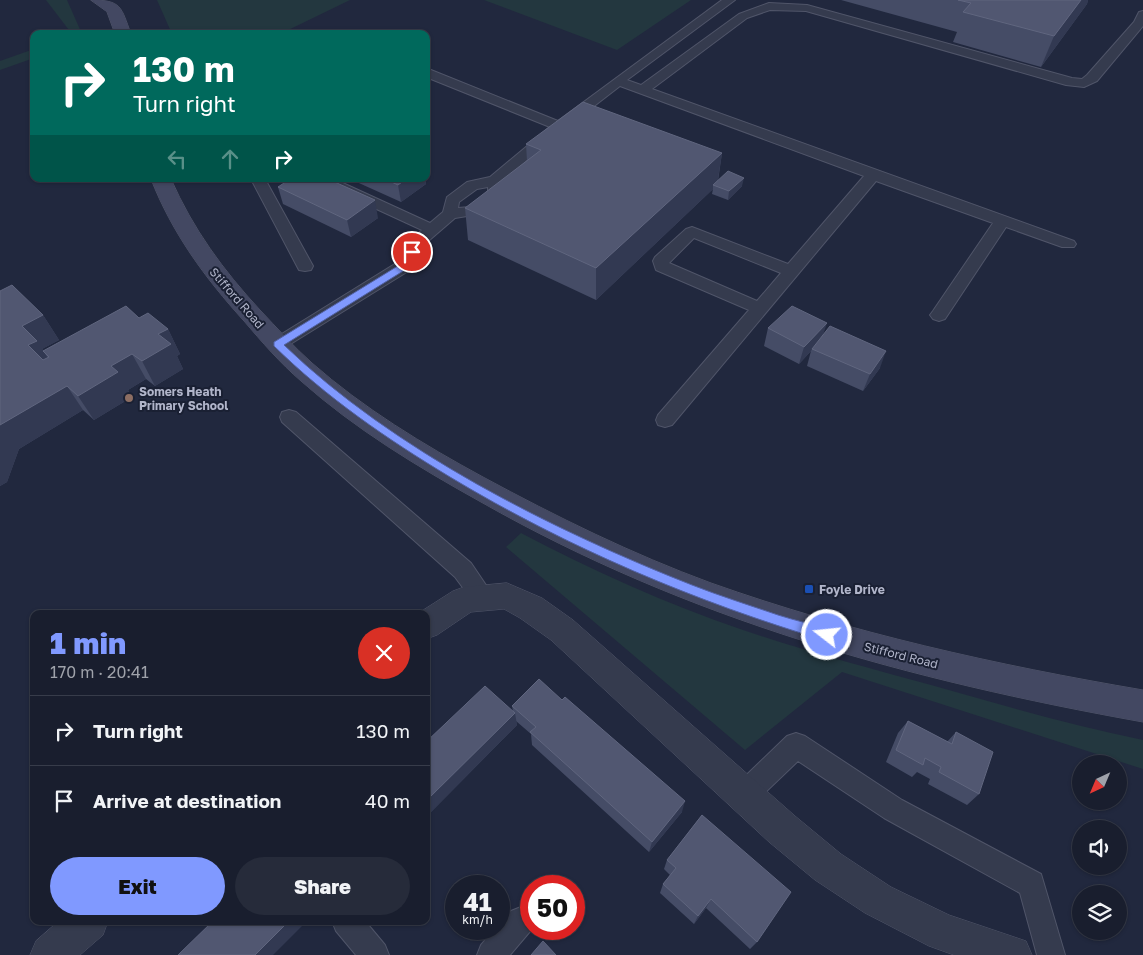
<!DOCTYPE html>
<meta charset="utf-8">
<style>
:root{--surface:#191e2e;--page:#262b3a;--text:#f1f3f6;--muted:#9fa2aa;--line:#373c4a;--accent:#8099ff}
body{margin:0;font-family:"Golos Text",sans-serif;background:var(--page);color:var(--text);height:100vh;display:flex;flex-direction:column;font-size:19px;white-space:nowrap}
*{box-sizing:border-box;margin:0}
p{font-size:16px;color:var(--muted)}
.icon{flex:none;width:28px;height:28px;fill:none;stroke:currentColor;stroke-width:2;stroke-linecap:round;stroke-linejoin:round}
.map{position:relative;flex:1;overflow:hidden}
.drawer{position:absolute;left:30px;top:610px;width:400px;height:315px;display:flex;flex-direction:column;background:var(--surface);border-radius:10px;box-shadow:0 1px 4px #0004,0 0 0 1px var(--line)}
.drawer>*{flex:none}
.hud{position:absolute;left:30px;top:30px;width:400px;height:152px;border-radius:10px;box-shadow:0 1px 4px #0004,0 0 0 1px var(--line);background:#00695c;color:#fff;overflow:hidden}
.needle{width:32px;rotate:224deg}
.tools{position:absolute;left:1072px;top:755px;display:grid;gap:10px}
.tools a{display:grid;place-items:center;width:55px;height:55px;border-radius:50%;background:var(--surface);box-shadow:0 1px 4px #0004,0 0 0 1px var(--line);font-size:25px}
.speed{position:absolute;left:445px;top:875px;display:flex;gap:10px;font-size:25px;font-weight:700;text-align:center}
.speed>*{display:grid;place-content:center;width:65px;height:65px;border-radius:50%;background:var(--surface);box-shadow:0 1px 4px #0004,0 0 0 1px var(--line);line-height:1}
.speed small{font-size:12px;font-weight:400}
.speed .limit{border:8px solid #d22;background:#fff;color:#111}
.pin{position:absolute;display:grid;place-items:center;width:42px;height:42px;color:#fff;margin:-21px;border:2px solid #fff;border-radius:50%;box-shadow:0 1px 5px #0007}
.me{position:absolute;width:55px;margin:-28px;rotate:286deg;stroke-linejoin:round;filter:drop-shadow(0 0 4px #0008)}
.turn{display:flex;align-items:center;gap:18px;height:105px;padding:0 20px;font-size:22px}
.turn .icon{width:65px;height:65px;stroke-width:2.5}
.turn b{display:block;font-size:35px;line-height:42px}
.lanes{display:flex;align-items:center;height:48px;padding:0 20px;background:#0003;justify-content:center;gap:25px;direction:ltr}
.lanes .off{opacity:.35}
.round{display:grid;place-items:center;flex:none;width:52px;height:52px;border-radius:26px;background:var(--page)}
.summary{display:flex;align-items:center;justify-content:space-between;height:85px;padding:0 20px}
h1{font-size:30px;font-weight:800;line-height:38px;color:var(--accent)}
.action{display:flex;gap:10px;margin-top:auto;padding:10px 20px}
.action a{flex:1;height:58px;border-radius:30px;background:var(--accent);color:#111;font-size:20px;font-weight:800;line-height:58px;text-align:center}
.action a+a{background:var(--page);color:var(--text)}
ul{padding:0;list-style:none}
li{display:flex;align-items:center;gap:15px;height:70px;padding:0 20px;border-top:1px solid var(--line)}
li div{flex:1}
li b{display:block;font-size:19px}
li em{font-style:normal}
.map>svg:first-child{display:block}
.green{fill:#23373f}
.lines{fill:none;stroke-linecap:round;stroke-linejoin:round}
.lane-casing{stroke:#505569;stroke-width:2}
.street-casing{stroke:#505569;stroke-width:1}
.secondary-casing{stroke:#505569;stroke-width:1}
.lane{fill:#353b4e;fill-rule:evenodd}
.street{fill:#353b4e;fill-rule:evenodd}
.secondary{fill:#434862;fill-rule:evenodd}
.wall{fill:#454c66}
.shaded-wall{fill:#323952}
.building{fill:#515771;stroke:#60667f}
.route{fill:#8099ff;stroke:#5363a6}
.education-dot{fill:#8d6e63;stroke:#1a2033;stroke-width:2}
.transit-dot{fill:#1a4fb4;stroke:#1a2033;stroke-width:2}
.labels{text-anchor:middle;dominant-baseline:central;stroke-width:4;stroke-linejoin:round;paint-order:stroke}
.street-label{font-size:12px;fill:#b1b5ca;stroke:#1a2033}
.poi-label{font-size:12px;font-weight:bold;fill:#b1b5ca;stroke:#1a2033;text-anchor:start}
</style>
<div class="map">
<svg width="1143" height="955" viewBox="0 0 1143 955">
<rect width="100%" height="100%" fill="#21283e"/>
<!-- green -->
<g class="green">
<path d="M46,0H67L82,34H72Z"/>
<path d="M157,0H350L280,34H172Z"/>
<path d="M484,0H691L617,50Z"/>
<path d="M34,49V58L0,70V61Z"/>
<path d="M521,533C593,571 667,604 743,630C805,651 868,668 931,685C1001,705 1071,725 1143,740V769L842,672L745,750L506,547Z"/>
</g>
<g class="lines">
<defs>
<g id="lane">
<path d="M722,0H735L627,80L641,85L739,14L769,3L807,5L1072,78L1082,79L1087,75L1134,22L1139,12L1143,11V26L1097,81L1084,87L1066,85L806,11L770,10L747,18L652,89L1074,241L1076,244L1074,247H1062L1006,227L945,319L939,321L933,319L930,315L933,311L993,223L876,181L672,425L665,427L658,425L656,420L658,415L749,310L656,270L653,261L655,257L686,229L692,227L788,264L864,176L620,86L545,144L502,182V196L500,199L479,214L455,218L426,243L410,270L284,348L278,350L272,348L269,344L272,340L398,262L414,237L422,230L318,182L316,179H334L430,223L443,212L447,197L467,182L490,177L550,127L426,77V68L558,121ZM488,187V194L470,207L458,208L459,202L477,189ZM694,238L781,273L757,301L669,263Z"/>
<path d="M251,179H265L313,266L311,270L305,271L299,270Z"/>
<path d="M289,410L296,412L471,563L494,597L491,604L483,607L475,604L455,577L282,422L280,417L282,412Z"/>
<path d="M796,733L805,736L902,800L1041,874L1065,955H1037L1020,893L884,818L798,761L753,804L744,808L735,804L731,795L735,786L787,736Z"/>
<path d="M521,907L531,911L532,929L510,955H477L481,945L495,929H499V925L511,911Z"/>
<path d="M332,921H365L385,945L389,955H356L336,931Z"/>
</g>
<g id="street">
<path d="M507,583L542,598L573,620L795,816L841,854L891,887L949,915L1026,941L1032,955H954L929,946L865,913L815,880L769,842L551,640L520,618L504,609L471,612L437,635L426,639V614H417L453,591L464,587Z"/>
<path d="M59,921H108L103,935L80,955H30L36,941Z"/>
</g>
<g id="secondary">
<path d="M91,0C122,0 121,7 131,34H115L107,12Z"/>
<path d="M151,179H171C193,229 223,270 260,310C277,328 294,347 312,363C363,408 424,445 483,477C557,517 632,554 711,583C852,633 996,665 1143,690V722C909,680 689,620 481,502C418,467 355,429 301,381C280,363 262,342 244,321C205,278 172,233 151,179Z"/>
</g>
</defs>
<!-- lane casing -->
<use href="#lane" class="lane-casing"/>
<!-- street casing -->
<use href="#street" class="street-casing"/>
<!-- secondary casing -->
<use href="#secondary" class="secondary-casing"/>
<!-- lane -->
<use href="#lane" class="lane"/>
<!-- street -->
<use href="#street" class="street"/>
<!-- secondary -->
<use href="#secondary" class="secondary"/>
</g>
<!-- wall -->
<g class="wall">
<path d="M841,0H1088L1087,4L1041,67L953,42L957,32Z"/>
<path d="M526,144L722,153L718,181L742,186L728,200L712,194L713,189L596,300L468,240L465,208L527,161Z"/>
<path d="M350,179H425L426,184L401,202Z"/>
<path d="M278,187L378,218L351,237L283,204Z"/>
<path d="M0,291L43,315L59,340L42,349L44,351L139,318L168,329L180,354L177,356L183,369L155,386L146,379L128,390L132,397L94,420L83,410L19,449L7,482L0,486Z"/>
<path d="M768,328L823,334L880,368L863,391L807,366L811,351L799,364L764,346Z"/>
<path d="M512,706L682,812L649,852L532,745L531,734L516,721L517,725L426,817V742L513,711Z"/>
<path d="M908,721L947,742L956,732L979,794L967,805L928,784L930,779L917,772L912,777L886,762L898,733Z"/>
<path d="M702,815L757,942L750,949L706,908L694,924L660,893L663,884L670,875L664,869L667,860Z"/>
</g>
<!-- shaded-wall -->
<g class="shaded-wall">
<path d="M1081,0H1088L1087,4L1041,67L1054,36Z"/>
<path d="M722,153L717,185H713V189L596,300V268Z"/>
<path d="M744,178L742,186L728,200L729,191Z"/>
<path d="M406,179H425L426,184L401,202L398,185Z"/>
<path d="M375,200L378,218L351,237L347,220Z"/>
<path d="M43,315L59,340L42,349L53,366L45,370L28,345L22,326Z"/>
<path d="M827,323L821,341L812,349L811,351L799,364L804,347Z"/>
<path d="M168,329L180,354L177,356L183,369L155,386L142,361L158,334Z"/>
<path d="M886,351L880,368L863,391L870,374Z"/>
<path d="M132,354L146,379L128,390L132,397L94,420L78,396L111,366Z"/>
<path d="M67,386L83,410L19,449L7,482L0,486V425Z"/>
<path d="M515,713L517,725L426,817V801Z"/>
<path d="M685,801L682,812L649,852L652,842Z"/>
<path d="M711,899L706,908L694,924L698,916Z"/>
<path d="M289,921H307L273,955H255Z"/>
</g>
<!-- building -->
<g class="building">
<path d="M958,0H1081L1054,36L963,12L971,3Z"/>
<path d="M583,102L722,153L596,268L465,208L541,150L526,144Z"/>
<path d="M728,171L744,178L729,191L713,185Z"/>
<path d="M290,179H328L375,200L347,220L278,187Z"/>
<path d="M385,179H406L398,185Z"/>
<path d="M12,285L43,315L22,326L37,341L28,345L43,360L49,357L43,351L126,306L139,318L148,313L168,329L158,334L171,344L142,361L132,354L111,366L118,372L78,396L67,386L0,425V291Z"/>
<path d="M792,306L827,323L804,347L768,328Z"/>
<path d="M830,326L886,351L870,374L812,349Z"/>
<path d="M539,679L562,700L565,697L685,801L652,842L530,732L536,727L512,706Z"/>
<path d="M485,686L515,713L426,801V742Z"/>
<path d="M908,721L952,744L956,732L993,752L979,794L939,772L941,767L925,758L923,765L896,750Z"/>
<path d="M702,815L791,892L757,942L711,899L698,916L663,884L676,868L667,860Z"/>
<path d="M213,921H289L255,955H178Z"/>
<path d="M543,941L556,955H531Z"/>
</g>
<!-- route -->
<path class="route" d="M409,250H412L417,252L408,268L284,345C393,450 552,530 692,585C720,596 749,605 778,615C796,621 814,624 832,631L834,635L832,639L827,641C696,602 568,548 450,477C387,439 327,398 274,346V342L401,264Z"/>
<!-- markers -->
<circle class="education-dot" cx="129" cy="398" r="5"/>
<rect class="transit-dot" x="804" y="584" width="10" height="10" rx="2.5"/>
<g class="labels">
<!-- street labels -->
<g class="street-label">
<text transform="translate(237 298) rotate(49)">Stifford Road</text>
<text transform="translate(901 655) rotate(14)">Stifford Road</text>
</g>
<!-- poi labels -->
<g class="poi-label">
<text x="139" y="391">Somers Heath<tspan x="139" dy="14">Primary School</tspan></text>
<text x="819" y="589">Foyle Drive</text>
</g>
</g>
</svg>
<div class="tools">
<a><svg class="needle" viewBox="-14 -14 28 28"><path d="M0-13l5 13h-10z" fill="#e53935"/><path d="M0 13l5-13h-10z" fill="#9fa2aa"/></svg></a>
<a><svg class="icon" aria-label="sound" viewBox="0 0 24 24"><path d="M4 9h4l5-4v14l-5-4H4zM17 9q2 3 0 6"/></svg></a>
<a><svg class="icon" aria-label="layers" viewBox="0 0 24 24"><path d="M12 4l9 5-9 5-9-5zM3 14l9 5 9-5"/></svg></a>
</div>
<div class="speed"><div>41<small>km/h</small></div><div class="limit">50</div></div>
<div class="pin" style="left:412px;top:252px;background:#d93025"><svg class="icon" aria-label="arrive" viewBox="0 0 24 24"><path d="M6 21V4h12l-3 4 3 4H6"/></svg></div>
<svg class="me" style="left:827px;top:635px" viewBox="-20 -20 40 40"><circle r="17" fill="#8099ff" stroke="#fff" stroke-width="3"/><path d="M0-11L8 9 0 5-8 9z" fill="#fff"/></svg>
<div class="hud">
<div class="turn"><svg class="icon" aria-label="right" viewBox="0 0 24 24"><path d="M7 20v-9h11M14 6l5 5-5 5"/></svg><div><b>130 m</b>Turn right</div></div>
<div class="lanes"><svg class="icon off" aria-label="left" viewBox="0 0 24 24"><path d="M17 20v-9H6M10 6l-5 5 5 5"/></svg><svg class="icon off" aria-label="ahead" viewBox="0 0 24 24"><path d="M12 20V5M6 11l6-6 6 6"/></svg><svg class="icon" aria-label="right" viewBox="0 0 24 24"><path d="M7 20v-9h11M14 6l5 5-5 5"/></svg></div>
</div>
<section class="drawer">
<div class="summary"><div><h1>1 min</h1><p>170 m · 20:41</p></div><a class="round" style="background:#d93025;color:#fff"><svg class="icon" aria-label="close" viewBox="0 0 24 24"><path d="M6 6l12 12M18 6L6 18"/></svg></a></div>
<ul>
<li><svg class="icon" aria-label="right" viewBox="0 0 24 24"><path d="M7 20v-9h11M14 6l5 5-5 5"/></svg><div><b>Turn right</b></div><em>130 m</em></li>
<li><svg class="icon" aria-label="arrive" viewBox="0 0 24 24"><path d="M6 21V4h12l-3 4 3 4H6"/></svg><div><b>Arrive at destination</b></div><em>40 m</em></li>
</ul>
<div class="action"><a>Exit</a><a>Share</a></div>
</section>
</div>
